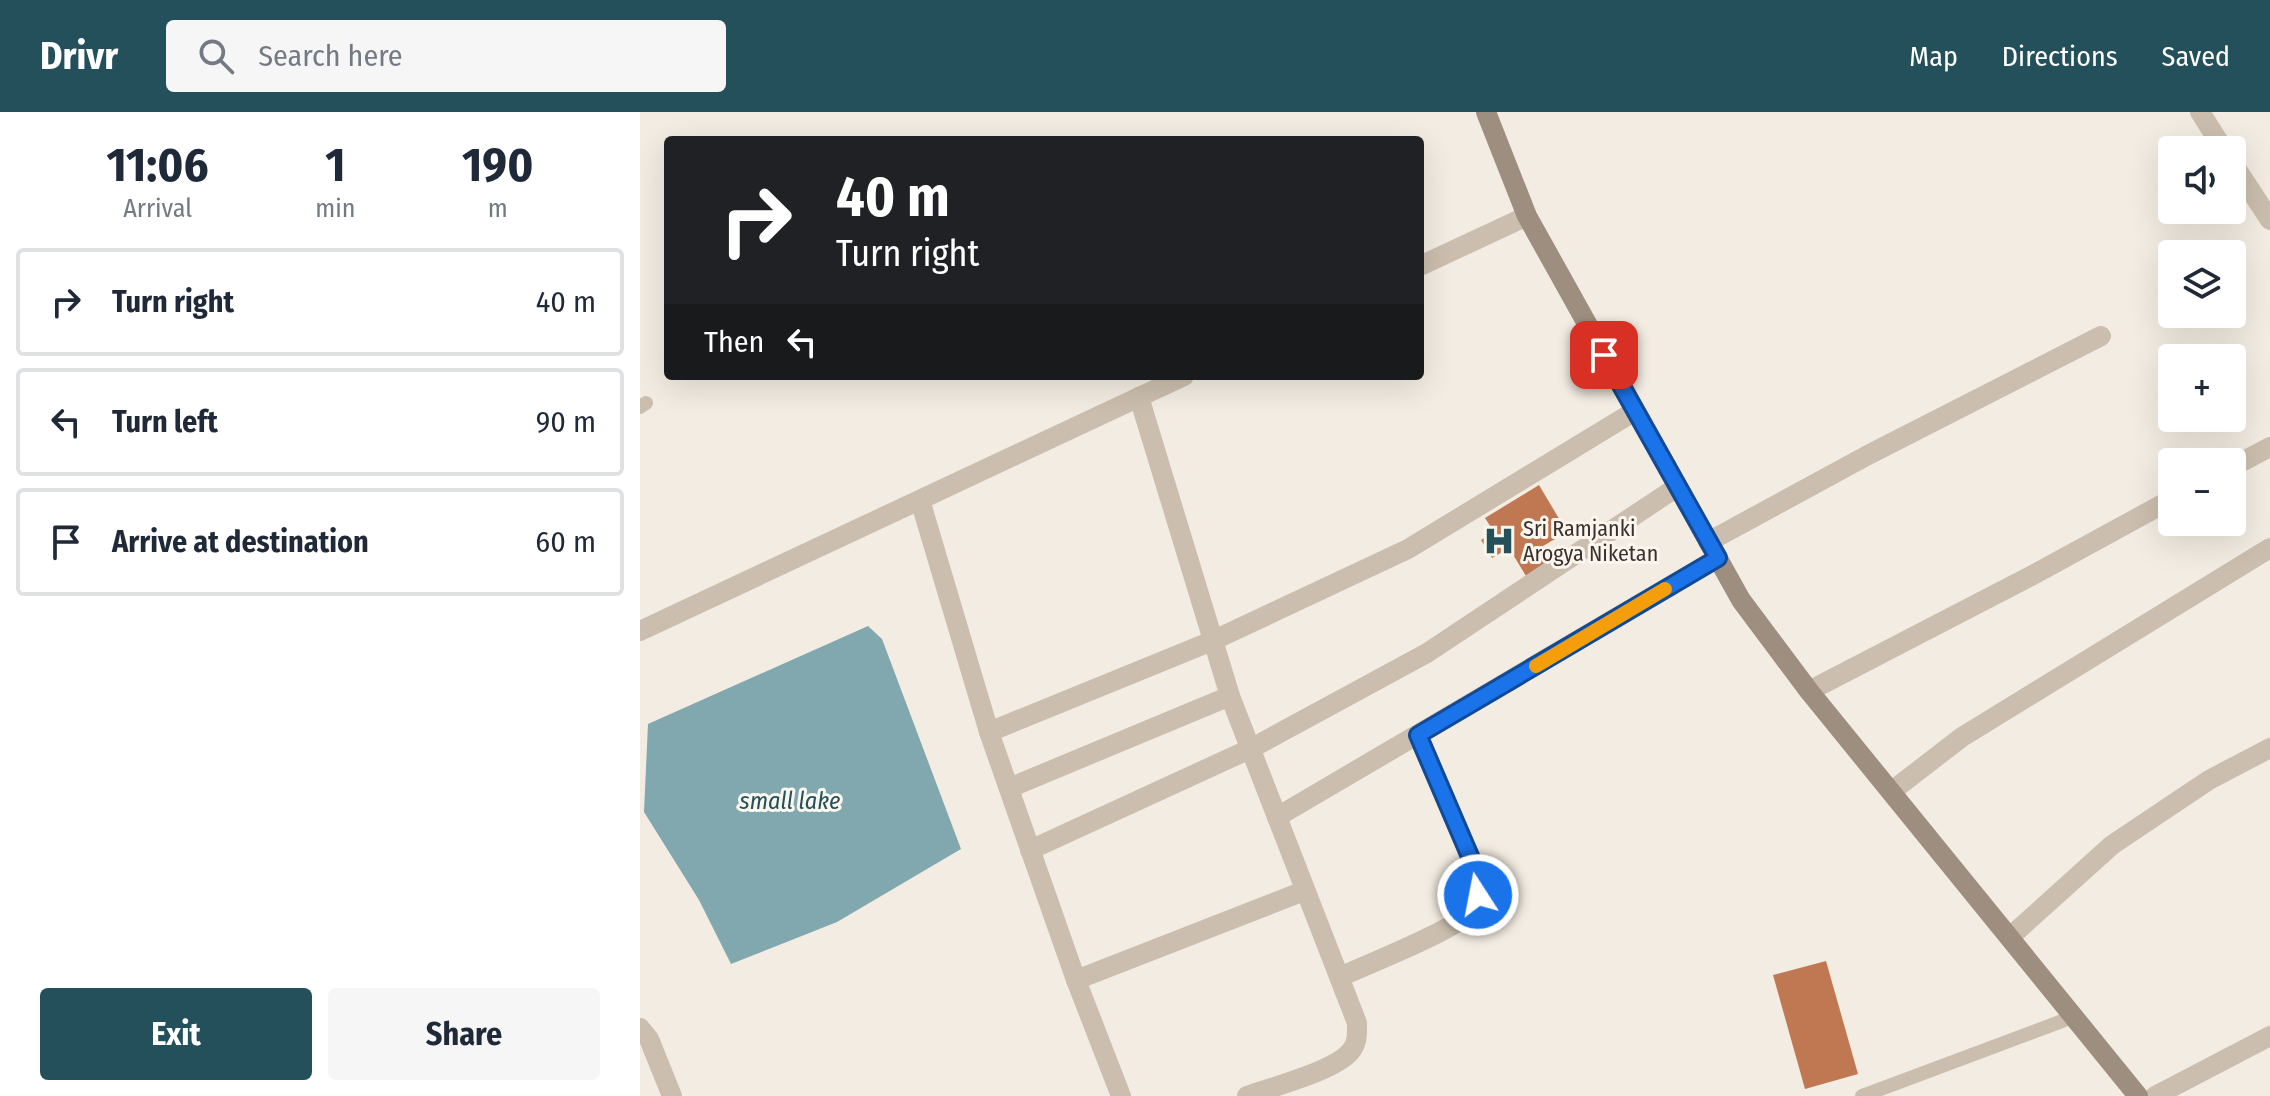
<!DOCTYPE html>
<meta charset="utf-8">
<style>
:root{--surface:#fff;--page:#f6f6f7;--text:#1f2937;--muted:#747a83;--line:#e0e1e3;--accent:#23505a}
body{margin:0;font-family:"Fira Sans Condensed",sans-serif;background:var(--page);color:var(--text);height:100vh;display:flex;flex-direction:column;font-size:30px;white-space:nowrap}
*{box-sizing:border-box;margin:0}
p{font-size:26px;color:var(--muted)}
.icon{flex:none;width:44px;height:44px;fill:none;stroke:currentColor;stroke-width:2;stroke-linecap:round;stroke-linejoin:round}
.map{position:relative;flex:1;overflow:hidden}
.sheet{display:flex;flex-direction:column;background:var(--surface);width:640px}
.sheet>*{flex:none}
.guide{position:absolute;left:24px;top:24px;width:760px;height:244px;border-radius:8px;box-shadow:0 8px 32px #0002;background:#202124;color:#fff;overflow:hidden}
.buttons{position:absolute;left:1518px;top:24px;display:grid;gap:16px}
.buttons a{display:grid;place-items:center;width:88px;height:88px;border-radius:8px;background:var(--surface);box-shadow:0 8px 32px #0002;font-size:40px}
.pin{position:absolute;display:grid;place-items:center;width:68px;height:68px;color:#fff;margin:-34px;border-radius:16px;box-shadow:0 4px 12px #0006}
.me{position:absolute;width:88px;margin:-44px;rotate:349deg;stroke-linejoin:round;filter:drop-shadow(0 0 6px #0008)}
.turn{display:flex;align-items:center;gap:28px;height:168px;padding:0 40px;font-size:36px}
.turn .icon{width:104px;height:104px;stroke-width:2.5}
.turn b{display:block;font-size:56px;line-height:68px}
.then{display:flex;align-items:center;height:76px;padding:0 40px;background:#0003;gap:16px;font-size:30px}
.eta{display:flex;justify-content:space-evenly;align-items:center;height:136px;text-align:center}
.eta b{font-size:48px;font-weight:700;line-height:56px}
.cta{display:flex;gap:16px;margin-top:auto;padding:16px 40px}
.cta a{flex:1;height:92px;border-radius:8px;background:var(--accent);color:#fff;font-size:32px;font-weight:700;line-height:92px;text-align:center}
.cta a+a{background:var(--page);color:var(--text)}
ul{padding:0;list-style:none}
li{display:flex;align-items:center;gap:24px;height:108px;margin:0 16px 12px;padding:0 24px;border:4px solid var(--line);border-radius:8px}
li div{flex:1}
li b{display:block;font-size:30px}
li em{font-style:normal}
header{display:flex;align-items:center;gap:48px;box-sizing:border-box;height:112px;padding:0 40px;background:var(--accent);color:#fff}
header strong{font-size:38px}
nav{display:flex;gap:44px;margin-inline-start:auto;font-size:28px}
.search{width:560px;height:72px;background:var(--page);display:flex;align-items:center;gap:20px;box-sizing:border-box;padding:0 28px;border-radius:8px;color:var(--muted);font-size:30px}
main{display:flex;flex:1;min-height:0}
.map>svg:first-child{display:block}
.water{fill:#82a8af}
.building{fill:#c07852}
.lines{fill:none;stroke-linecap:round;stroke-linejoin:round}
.lane{stroke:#cbbeae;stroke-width:14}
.street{stroke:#cbbeae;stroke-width:20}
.secondary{stroke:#9e8e7f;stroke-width:20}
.route-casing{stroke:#114b97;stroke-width:20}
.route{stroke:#1a73e8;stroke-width:14}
.slow{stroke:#f59e0b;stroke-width:14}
.labels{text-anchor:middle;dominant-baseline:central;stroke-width:6;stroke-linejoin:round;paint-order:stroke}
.poi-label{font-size:22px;fill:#3a312c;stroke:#faf6ee;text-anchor:start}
.water-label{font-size:24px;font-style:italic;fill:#23505a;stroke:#faf6ee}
</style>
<header>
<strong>Drivr</strong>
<div class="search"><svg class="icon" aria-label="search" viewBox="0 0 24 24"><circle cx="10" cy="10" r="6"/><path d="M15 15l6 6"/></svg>Search here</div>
<nav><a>Map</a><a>Directions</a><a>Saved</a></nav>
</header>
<main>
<section class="sheet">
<div class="eta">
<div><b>11:06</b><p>Arrival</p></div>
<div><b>1</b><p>min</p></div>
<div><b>190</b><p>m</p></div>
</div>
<ul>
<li><svg class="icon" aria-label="right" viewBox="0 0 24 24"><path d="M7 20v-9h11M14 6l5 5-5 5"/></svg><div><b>Turn right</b></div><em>40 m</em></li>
<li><svg class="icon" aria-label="left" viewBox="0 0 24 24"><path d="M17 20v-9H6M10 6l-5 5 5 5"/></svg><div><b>Turn left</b></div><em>90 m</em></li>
<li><svg class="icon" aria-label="arrive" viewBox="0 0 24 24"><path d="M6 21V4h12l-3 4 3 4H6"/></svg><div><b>Arrive at destination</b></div><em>60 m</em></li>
</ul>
<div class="cta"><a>Exit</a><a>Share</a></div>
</section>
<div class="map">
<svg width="1630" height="984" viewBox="0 0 1630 984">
<rect width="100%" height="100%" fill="#f3ece2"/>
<!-- water -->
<path class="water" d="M228,514L242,527L321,737L197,810L91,852L59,788L4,700L8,612Z"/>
<!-- building -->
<g class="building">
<path d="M899,373L927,420L903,434L911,449L886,464L869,436L852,446L841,428L854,420L845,406Z"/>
<path d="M1186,849L1218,962L1165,977L1133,863Z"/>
</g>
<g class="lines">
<!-- lane -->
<g class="lane">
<path d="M0,295L6,291"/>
<path d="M1222,984L1433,905"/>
</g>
<!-- street -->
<g class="street">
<path d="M1560,0L1584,38"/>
<path d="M1592,50L1630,108"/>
<path d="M780,154L887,104"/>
<path d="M499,285L590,584L717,911C717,922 718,931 710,940C694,959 632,975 607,984"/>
<path d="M1592,355L1630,335"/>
<path d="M280,388L349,620L436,868L481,984"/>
<path d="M1068,430L1228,343L1461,224"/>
<path d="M0,519L544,264"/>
<path d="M1169,579L1391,464L1532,387"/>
<path d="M349,620L572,529L768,437L995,299"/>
<path d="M369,676L590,584"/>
<path d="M1252,679L1322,625L1630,436"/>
<path d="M637,705L1078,446"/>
<path d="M390,738L612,636L787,541L1037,375"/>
<path d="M1370,825L1472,733L1569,668L1630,636"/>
<path d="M700,865C725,853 816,818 830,800C838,789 838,775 838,763L778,623"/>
<path d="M436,868L664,779"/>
<path d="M0,916L9,927L32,984"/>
<path d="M1515,984L1630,924"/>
</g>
<!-- secondary -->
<path class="secondary" d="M846,0L887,104L1101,488L1169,579L1498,984"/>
</g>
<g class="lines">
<defs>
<path id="route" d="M838,783V763L778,623L1078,446L964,243"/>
</defs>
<!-- route casing -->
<use href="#route" class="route-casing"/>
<!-- route -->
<use href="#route" class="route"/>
<!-- slow -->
<path class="slow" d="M896,554L1025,477"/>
</g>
<!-- icons -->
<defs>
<symbol id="hospital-bare" viewBox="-9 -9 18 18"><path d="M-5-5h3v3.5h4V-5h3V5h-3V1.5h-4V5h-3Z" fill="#23505a" stroke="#faf6ee" stroke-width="2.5" paint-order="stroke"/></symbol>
</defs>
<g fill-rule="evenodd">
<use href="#hospital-bare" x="837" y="407" width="44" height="44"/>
</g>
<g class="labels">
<!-- poi labels -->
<g class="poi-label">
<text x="883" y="416">Sri Ramjanki<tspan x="883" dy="25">Arogya Niketan</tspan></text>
</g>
<!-- water labels -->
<g class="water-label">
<text x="150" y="689">small lake</text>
</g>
</g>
</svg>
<div class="buttons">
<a><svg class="icon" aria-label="sound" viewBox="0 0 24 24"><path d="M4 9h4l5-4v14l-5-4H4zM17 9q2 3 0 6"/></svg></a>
<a><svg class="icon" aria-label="layers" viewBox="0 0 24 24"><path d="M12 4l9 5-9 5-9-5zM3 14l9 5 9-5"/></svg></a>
<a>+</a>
<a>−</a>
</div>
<div class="pin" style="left:964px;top:243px;background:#d93025"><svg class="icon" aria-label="arrive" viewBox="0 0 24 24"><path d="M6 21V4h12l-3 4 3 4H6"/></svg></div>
<svg class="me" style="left:838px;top:783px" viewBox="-20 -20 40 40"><circle r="17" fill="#1a73e8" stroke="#fff" stroke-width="3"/><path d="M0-11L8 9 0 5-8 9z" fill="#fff"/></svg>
<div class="guide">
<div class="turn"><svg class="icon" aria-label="right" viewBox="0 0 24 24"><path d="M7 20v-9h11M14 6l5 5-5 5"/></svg><div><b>40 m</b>Turn right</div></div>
<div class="then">Then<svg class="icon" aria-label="left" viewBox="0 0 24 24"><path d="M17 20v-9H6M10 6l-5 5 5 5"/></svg></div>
</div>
</div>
</main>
